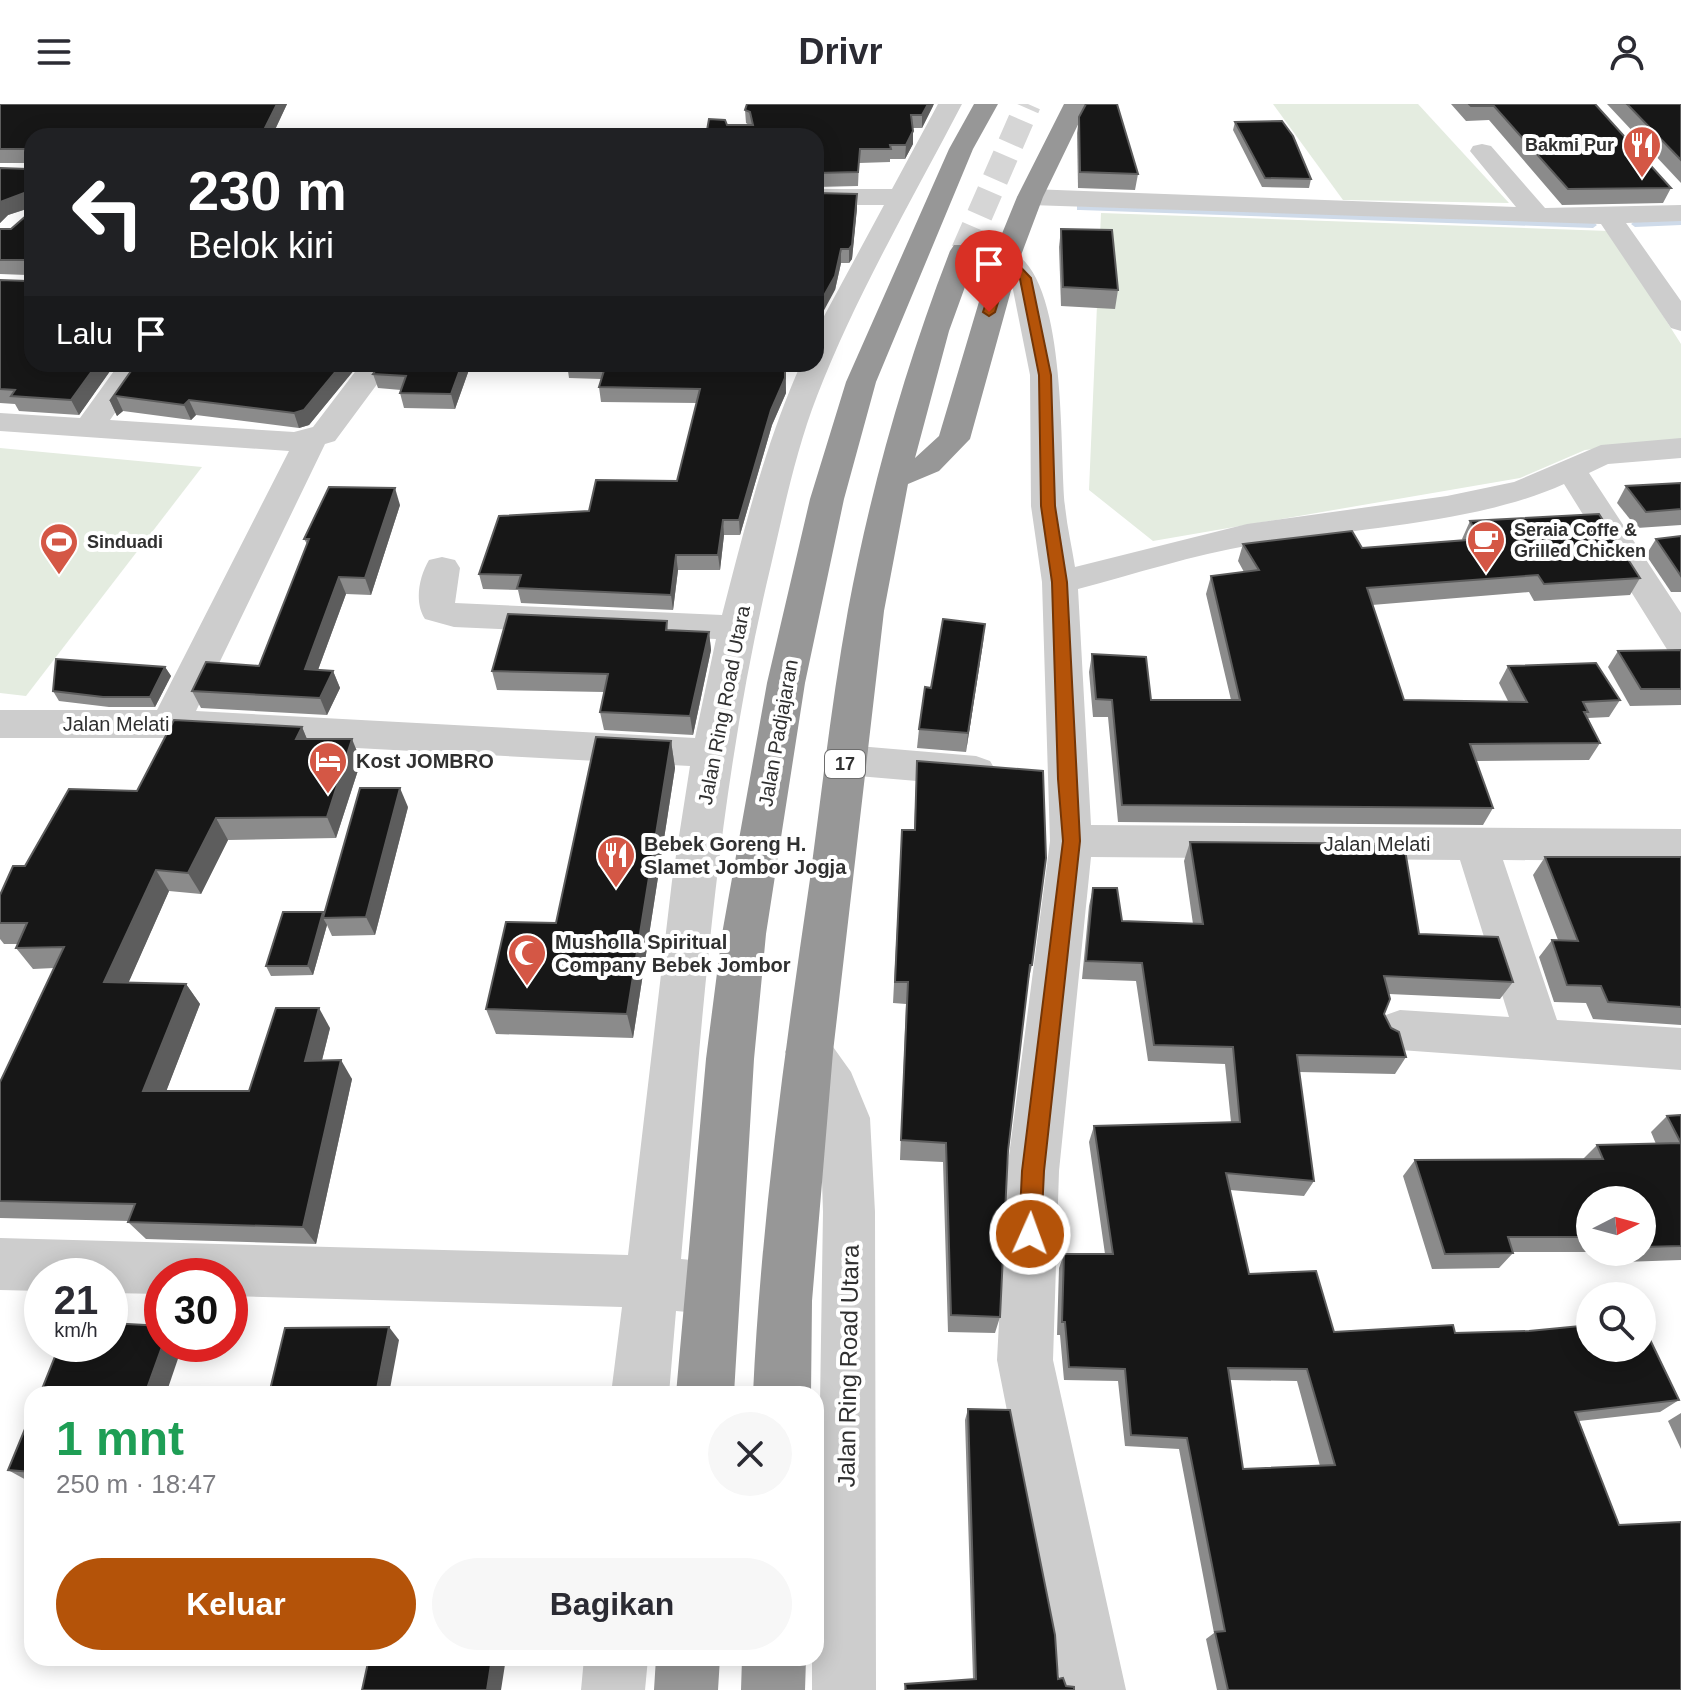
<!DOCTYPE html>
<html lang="id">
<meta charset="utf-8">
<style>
:root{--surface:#fff;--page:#f7f7f7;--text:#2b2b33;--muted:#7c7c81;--accent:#b45309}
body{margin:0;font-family:Helvetica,sans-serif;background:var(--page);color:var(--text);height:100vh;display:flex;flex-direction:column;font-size:30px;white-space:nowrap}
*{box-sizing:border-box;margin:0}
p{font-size:26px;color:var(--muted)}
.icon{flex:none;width:44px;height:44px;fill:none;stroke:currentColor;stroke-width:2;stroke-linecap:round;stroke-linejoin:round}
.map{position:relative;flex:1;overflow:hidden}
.drawer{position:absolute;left:24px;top:1282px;width:800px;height:280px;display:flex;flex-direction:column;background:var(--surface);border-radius:24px;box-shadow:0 4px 20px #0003}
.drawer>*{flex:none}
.guide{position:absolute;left:24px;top:24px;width:800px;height:244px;border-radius:24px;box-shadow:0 4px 20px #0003;background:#202124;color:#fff;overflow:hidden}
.needle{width:52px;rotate:84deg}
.tools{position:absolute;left:1576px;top:1082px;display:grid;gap:16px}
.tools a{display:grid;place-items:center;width:80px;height:80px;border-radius:50%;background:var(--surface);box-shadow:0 4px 20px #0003;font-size:40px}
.speed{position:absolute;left:24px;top:1154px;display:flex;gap:16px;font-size:40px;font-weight:700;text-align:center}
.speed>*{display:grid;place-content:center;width:104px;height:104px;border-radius:50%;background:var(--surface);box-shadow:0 4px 20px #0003;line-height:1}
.speed small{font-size:20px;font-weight:400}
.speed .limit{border:12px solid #d22;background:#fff;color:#111}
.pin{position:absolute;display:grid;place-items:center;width:68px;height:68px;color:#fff;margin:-82px -34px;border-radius:50% 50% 50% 0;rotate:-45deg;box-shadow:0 0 8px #0007}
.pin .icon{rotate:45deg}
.me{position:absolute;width:88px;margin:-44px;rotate:2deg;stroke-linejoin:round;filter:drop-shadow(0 0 6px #0008)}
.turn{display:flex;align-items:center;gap:28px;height:168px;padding:0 32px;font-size:36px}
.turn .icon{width:104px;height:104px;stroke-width:2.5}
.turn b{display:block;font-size:56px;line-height:68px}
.then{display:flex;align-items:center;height:76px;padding:0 32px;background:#0003;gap:16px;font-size:30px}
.round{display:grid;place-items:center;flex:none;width:84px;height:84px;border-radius:42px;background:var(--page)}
.head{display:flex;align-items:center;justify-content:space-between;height:136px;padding:0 32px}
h1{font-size:48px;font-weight:700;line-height:60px;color:#1e9e55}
.action{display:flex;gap:16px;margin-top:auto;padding:16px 32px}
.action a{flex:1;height:92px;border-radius:48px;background:var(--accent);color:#fff;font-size:32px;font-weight:700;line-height:92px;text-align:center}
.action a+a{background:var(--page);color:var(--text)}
header{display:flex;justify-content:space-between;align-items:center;height:104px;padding:0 32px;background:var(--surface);font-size:36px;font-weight:700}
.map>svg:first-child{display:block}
.green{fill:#e4ece0}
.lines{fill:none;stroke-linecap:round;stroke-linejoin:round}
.stream{fill:#cedae9;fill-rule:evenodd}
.highway-tunnel{stroke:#d6d6d6;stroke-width:26;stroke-dasharray:26 13;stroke-linecap:butt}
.minor{fill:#cdcdcd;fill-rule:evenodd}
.highway{fill:#979797;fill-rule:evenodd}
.wall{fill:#8b8b8b;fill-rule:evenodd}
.shaded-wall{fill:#5d5d5d}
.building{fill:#171717;stroke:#5d5d5d;stroke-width:2;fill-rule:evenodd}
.route{fill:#b45309;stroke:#753606;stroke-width:2}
.labels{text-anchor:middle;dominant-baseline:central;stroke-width:8;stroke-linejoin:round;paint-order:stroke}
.far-poi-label{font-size:18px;font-weight:bold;fill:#303030;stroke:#fff;text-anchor:start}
.shield{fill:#fff;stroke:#6e6e6e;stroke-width:2}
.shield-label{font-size:18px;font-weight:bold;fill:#303030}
.street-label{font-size:20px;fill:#303030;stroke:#fff}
.poi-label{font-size:20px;font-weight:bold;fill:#303030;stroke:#fff;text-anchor:start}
.near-street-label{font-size:24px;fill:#303030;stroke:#fff}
</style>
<header><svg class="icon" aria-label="menu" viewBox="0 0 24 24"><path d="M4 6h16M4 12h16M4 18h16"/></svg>Drivr<svg class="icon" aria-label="person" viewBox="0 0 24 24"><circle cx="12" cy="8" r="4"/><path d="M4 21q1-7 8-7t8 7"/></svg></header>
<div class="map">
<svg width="1681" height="1586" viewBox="0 0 1681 1586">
<rect width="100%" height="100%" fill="#fff"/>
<!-- green -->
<g class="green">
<path d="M1273,0H1418L1509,99L1343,96Z"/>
<path d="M1101,109L1609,127L1681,240V336L1585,346L1520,374L1153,437L1089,386Z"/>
<path d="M0,344L202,363L26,592L0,589Z"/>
</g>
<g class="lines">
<!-- stream -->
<g class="stream">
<path d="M1077,102L1593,118L1597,121L1593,124L1080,106H1077Z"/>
<path d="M1681,115V121L1635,123L1631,120L1635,117Z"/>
</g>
<!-- highway-tunnel -->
<path class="highway-tunnel" d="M964,147L1028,0"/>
<!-- minor -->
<g class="minor">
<path d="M938,0H962C912,96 856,191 817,292C796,346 784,405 771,461C716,689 702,922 681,1155L711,1158L730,1165L738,1184L730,1203L711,1210L676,1207L669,1290H611L622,1203L230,1192V1172H162V1190L110,1189V1172H42V1187L0,1186V1134L628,1151L672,777L690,662L170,634H0V606H157L289,347L0,327V309L80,314L119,260H149L110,316L294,328L313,323L361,260H392L335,337L325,340L196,607L695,634L716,535L454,523L425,515C414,498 419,473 429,456L442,453L455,456L460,464L455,499L722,511C744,426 765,340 801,260H816V227L884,101H816V85H892Z"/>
<path d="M1482,40L1491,42L1545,104L1681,101V117L1626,119L1681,197V227L1671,224L1601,120L1030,101L1021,98L1017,93L1021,88L1030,85L1516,103L1470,47L1473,42Z"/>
<path d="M1006,146C1069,162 1059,349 1065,402C1067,423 1072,443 1075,463L1247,420L1447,392L1514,378L1601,341L1681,334V354L1608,360L1589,369L1681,509V550L1668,547L1564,380C1476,420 1347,425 1251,441C1193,451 1135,470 1078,485L1091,721L1681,725V757L1503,756L1557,916L1681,924V966L1400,946L1383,940L1376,926L1383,912L1400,906L1509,913L1460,756L1091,753L1059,1067L1053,1256L1126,1586H1062L997,1256L1007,1067L1050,737L1042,478L1031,402L1030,271L1011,176L992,154L996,148Z"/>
<path d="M846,641L976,652L990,657L996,667L990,677L976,682L846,671L832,666L826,656L832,646Z"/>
<path d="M809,927L826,933L851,968L870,1014L875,1108L876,1586H812V1554H816L823,1108L820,1014L813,993L785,948L792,933Z"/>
<path d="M584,1554H648L645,1586H581Z"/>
</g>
<!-- highway -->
<g class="highway">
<path d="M974,0H998L973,45L876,278L844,395L805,579L766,830L754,955L734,1290H676L706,955L722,830L767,579L810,395L846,278L949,45Z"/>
<path d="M1064,0H1088L1043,93L1020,154L970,335L939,367L908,380L884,507L833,948L812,1197L811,1290H753C761,1117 785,946 810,775C822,685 832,595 848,506C871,383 905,263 950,147L954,141H974L978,147L949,227L915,354L939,332L992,154L1017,93Z"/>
<path d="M656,1554H720L718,1586H654Z"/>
<path d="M742,1554H806L805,1586H741Z"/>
</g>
</g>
<!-- wall -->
<g class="wall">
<path d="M0,0H287L272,32H32L115,260L79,311L19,307L15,300L0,299V176L27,177V171L0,170V125H11L27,111V105L8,111L0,119V64L28,65V59H0Z"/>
<path d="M1451,0H1595L1671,84L1663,99L1562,101L1489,16L1466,17Z"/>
<path d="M1607,0H1681V79Z"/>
<path d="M933,2L922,24H913V40L905,55H890V58L859,59L858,82L816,83V32L727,21H749L746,19L745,6Z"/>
<path d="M1079,13L1138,70L1135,86L1078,84L1077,29Z"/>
<path d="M1235,18L1311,75L1309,84L1262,83L1233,26Z"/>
<path d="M816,89L857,104L852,155L849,159H841L835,186Z"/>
<path d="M1061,125L1118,186L1115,205L1061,202L1059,143Z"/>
<path d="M136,260H359L309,321L299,324L196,311L191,316L123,307L117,312L110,297Z"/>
<path d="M471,260L455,305L404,304L400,289L401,286L378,284L373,270Z"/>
<path d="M567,260H786V289L772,321L740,431H724L720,466H678L673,506L521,499L518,486L483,485L479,470L589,407L677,377L697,299L601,298L599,283L601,275L569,274Z"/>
<path d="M1681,379V421L1637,424L1617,399L1626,382Z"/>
<path d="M400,401L371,491L346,490L318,566L333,567L340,584L327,611L201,604L192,587L259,562L307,440L304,435Z"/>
<path d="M1470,417L1640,474L1630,491L1534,497L1529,488L1372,501L1404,596L1508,597L1499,579L1508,562L1620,596L1609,613L1588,614L1600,639L1589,656L1476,657L1493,704L1483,721L1118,718L1108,613H1093L1089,568L1092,550L1151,596H1231L1206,490L1211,472L1244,468L1238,457L1243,440L1362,444L1463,436L1462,435Z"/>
<path d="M1681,432V488H1671L1646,451L1656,435Z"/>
<path d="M667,517L668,526L709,528L711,546L693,631L604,626L600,608L604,588L497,586L492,567Z"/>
<path d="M985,520L966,648L917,644L919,625L931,584Z"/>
<path d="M1681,546V601L1630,602L1608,563L1618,547Z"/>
<path d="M165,563L171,572L155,603H109L59,597L53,587Z"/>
<path d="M302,623L307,635L361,657L336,734L228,736L201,790L169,787L128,879L186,880L200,900L166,987H249L330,924L322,956L352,975L316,1140L146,1135L128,1118L129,1117L0,1114V978L54,864L33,865L16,844L18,840H4L0,835V791L25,762L137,687Z"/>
<path d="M671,637L675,664L633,934L496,930L486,905L556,819Z"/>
<path d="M917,657L1032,861L1027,883L1008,1047L1000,1213L995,1229L948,1228L943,1058L900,1056L906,900L893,899L902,726H914Z"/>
<path d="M408,703L375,831L332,832L327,821L313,871L271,872L266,862L324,810Z"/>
<path d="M1190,738L1419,830L1513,878L1500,895L1389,890L1384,910L1406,953L1395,970L1299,968L1314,1077L1304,1092L1230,1086L1249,1170L1334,1228L1455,1229L1679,1296L1660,1308L1579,1317L1681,1586H1217L1206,1535L1214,1529L1179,1345L1125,1342L1118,1277L1064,1276L1060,1231H1057L1059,1164L1064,1150H1105L1089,1038L1094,1022L1231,1018L1225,960L1148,957L1136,877L1082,875L1089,802L1093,784L1122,817L1193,820L1184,757ZM1229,1276L1297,1277L1320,1362L1243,1365Z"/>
<path d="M1545,753H1681V921L1593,915L1586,899L1554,898L1539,853L1552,836H1558L1533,771Z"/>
<path d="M1681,1011V1156L1623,1158L1619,1148H1642V1096H1590V1148H1513V1149L1499,1164L1432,1165L1403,1072L1415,1056L1583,1055L1597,1041L1656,1040L1651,1028L1667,1012Z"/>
<path d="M968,1305L1058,1575L1066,1582L1074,1586H904L905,1580L973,1575L965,1316Z"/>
<path d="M32,1308V1378L28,1377L8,1366Z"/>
<path d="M1681,1309V1345L1668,1317Z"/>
</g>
<!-- shaded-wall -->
<g class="shaded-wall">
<path d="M277,0H287L272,32H261Z"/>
<path d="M928,0H934L922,24V11Z"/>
<path d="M913,27V40L905,55L906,41Z"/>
<path d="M27,88L32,103L8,111L0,119V98Z"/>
<path d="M857,90V104L852,155L849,159V145Z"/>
<path d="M841,145V159L835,186L816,221V206Z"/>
<path d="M97,260H115L79,311L71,296Z"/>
<path d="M342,260H359L309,321L299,324L294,309Z"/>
<path d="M462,260H471L455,305L451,290Z"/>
<path d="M785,260L786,289L772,321L740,431L739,416Z"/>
<path d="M116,292L123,307L117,312L110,297Z"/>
<path d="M189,296L196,311L191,316L184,301Z"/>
<path d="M395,384L400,401L371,491L365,474Z"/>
<path d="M723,416L724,431L720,466L718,451Z"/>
<path d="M676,451L678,466L673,506L671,491Z"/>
<path d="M339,473L346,490L312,582L305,565Z"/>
<path d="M985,520L983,539L966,648L968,629Z"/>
<path d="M709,528L711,546L693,631L690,612Z"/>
<path d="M165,563L171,572L155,603L150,593Z"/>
<path d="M333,567L340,584L327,611L320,594Z"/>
<path d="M302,623L311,645L296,635Z"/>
<path d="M352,635L361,657L336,734L327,713Z"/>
<path d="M671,637L675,664L633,934L627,910Z"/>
<path d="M400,684L408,703L375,831L366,813Z"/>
<path d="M216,714L228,736L201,790L188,769Z"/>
<path d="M156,766L169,787L120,898L104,878Z"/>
<path d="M323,808V814L327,821L313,871L308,862Z"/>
<path d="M186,880L200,900L159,1006L143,987Z"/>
<path d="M319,904L330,924L317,976L305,957Z"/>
<path d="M341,956L352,975L316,1140L303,1123Z"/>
<path d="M389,1223L399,1236L389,1290H376Z"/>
<path d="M163,1240H183L166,1290H145Z"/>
<path d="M492,1554H506L501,1586H487Z"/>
</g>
<!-- building -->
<g class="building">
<path d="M0,0H277L261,32H32V260H97L71,296L11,292L15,286L0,285V176L27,177V156H0V125H11L27,111V88L0,98V64L28,65V45H0Z"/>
<path d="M747,0H928L922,11H911L913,27L906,41H890L891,45H860L858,68L816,69V32H706L709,15L725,16L727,21H753L750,8L745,6Z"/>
<path d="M1086,0H1117L1138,70L1080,68L1079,13Z"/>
<path d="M1469,0H1595L1671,84L1568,85L1494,2H1471Z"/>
<path d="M1627,0H1681V56Z"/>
<path d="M1282,17L1293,32L1311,75L1265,74L1235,18Z"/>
<path d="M816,89L857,90L852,141L849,145H841L835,172L816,206Z"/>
<path d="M1061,125L1112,126L1118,186L1063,183Z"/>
<path d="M136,260H342L304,306L294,309L189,296L184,301L116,292L110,297Z"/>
<path d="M380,260H462L451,290L400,289L406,272L373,270Z"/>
<path d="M606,260H785V274L771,306L739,416H723L718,451H676L671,491L517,484L521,471L479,470L499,412L589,407L596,376L677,377L700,285L599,283Z"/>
<path d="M1681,379V405L1646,408L1626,382Z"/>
<path d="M329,383L395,384L365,474L339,473L305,565L333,567L320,594L192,587L206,558L259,562L309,435H304Z"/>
<path d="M1599,410L1640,474L1544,480L1538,471L1367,484L1404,596L1527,598L1508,562L1596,559L1620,596L1583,598L1588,608H1584L1600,639L1470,640L1493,704L1122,701L1112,596L1096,595L1092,550L1146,553L1151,596H1240L1211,472L1259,466L1243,440L1352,427L1362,444L1480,435L1470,417Z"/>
<path d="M1681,432V472L1656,435Z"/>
<path d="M508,510L667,517L666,526L709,528L690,612L600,608L608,570L492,567Z"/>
<path d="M943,515L985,520L968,629L919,625L925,583L931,584Z"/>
<path d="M1681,546V585H1641L1618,547Z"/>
<path d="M56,555L165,563L150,593H103L53,587Z"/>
<path d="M174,616L302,623L296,635H352L327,713L216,714L188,769L156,766L104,878L186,880L143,987H249L276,904H319L305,957L341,956L303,1123L128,1118L135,1100L0,1097V978L64,843L16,844L27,819H0V791L13,762H25L69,685L137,687Z"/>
<path d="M596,633L671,637L627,910L486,905L506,818L556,819Z"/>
<path d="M917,657L1043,667L1046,754L1032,861H1030L1008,1047L1000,1213L951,1211L946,1039L901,1036L908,878H895L902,726H915Z"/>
<path d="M360,684H400L366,813L323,814Z"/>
<path d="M1190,738L1404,740L1419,830L1498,833L1513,878L1384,872L1390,895L1384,910L1391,924L1399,928L1406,953L1297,951L1314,1077L1226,1069L1249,1170L1316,1167L1334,1228L1453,1221L1455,1229L1529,1227L1590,1221V1244H1642V1219L1679,1296L1575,1308L1619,1421L1681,1418V1586H1228L1215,1528L1225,1527L1187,1334L1131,1331L1125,1265L1069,1263L1065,1218H1062L1064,1150H1113L1094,1022L1240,1018L1233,943L1154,941L1142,859L1086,857L1093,784H1117L1122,817L1203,820ZM1228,1264L1307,1265L1335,1361L1243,1365Z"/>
<path d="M1545,753H1681V903L1608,898L1601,882L1567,881L1552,836L1578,837Z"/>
<path d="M283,808H323L308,862H266Z"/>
<path d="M1681,1011V1142L1642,1143V1096H1590V1133H1508L1513,1149L1445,1150L1415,1056L1603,1055L1597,1041L1681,1039L1667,1012Z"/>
<path d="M110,1219L162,1222V1240H163L145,1290H40L60,1240H110Z"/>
<path d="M389,1223L376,1290H269L285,1224Z"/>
<path d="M968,1305L1010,1306L1055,1531L1058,1575L1063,1574L1066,1582L1074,1583V1586H906L905,1580L976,1575Z"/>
<path d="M32,1308V1368L8,1366Z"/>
<path d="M369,1554H492L487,1586H362Z"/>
</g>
<!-- route -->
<path class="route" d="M1002,152H1010L1031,174L1051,271L1055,402L1067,478L1080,737L1044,1067L1041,1130L1038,1138L1030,1141L1023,1138L1019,1130L1022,1067L1063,737L1058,675L1052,478L1041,402L1039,271L1020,175L1009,163L995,208L989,212L983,208Z"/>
<!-- icons -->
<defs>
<symbol id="restaurant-pin" viewBox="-11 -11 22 30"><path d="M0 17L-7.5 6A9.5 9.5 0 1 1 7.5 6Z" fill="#d45745" stroke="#fff"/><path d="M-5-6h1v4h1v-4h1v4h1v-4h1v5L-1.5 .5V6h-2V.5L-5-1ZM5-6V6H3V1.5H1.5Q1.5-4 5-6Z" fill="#fff"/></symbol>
<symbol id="cafe-pin" viewBox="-11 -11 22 30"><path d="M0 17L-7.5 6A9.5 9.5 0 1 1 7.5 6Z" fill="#d45745" stroke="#fff"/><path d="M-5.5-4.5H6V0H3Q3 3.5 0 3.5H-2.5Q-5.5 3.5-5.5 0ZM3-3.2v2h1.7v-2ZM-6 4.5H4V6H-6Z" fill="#fff"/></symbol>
<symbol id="stadium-pin" viewBox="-11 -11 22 30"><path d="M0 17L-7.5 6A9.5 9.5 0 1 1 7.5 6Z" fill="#d45745" stroke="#fff"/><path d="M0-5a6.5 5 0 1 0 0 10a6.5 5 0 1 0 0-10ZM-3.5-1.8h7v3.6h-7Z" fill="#fff"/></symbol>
<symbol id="hotel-pin" viewBox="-11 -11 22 30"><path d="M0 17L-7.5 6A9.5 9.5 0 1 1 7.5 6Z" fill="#d45745" stroke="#fff"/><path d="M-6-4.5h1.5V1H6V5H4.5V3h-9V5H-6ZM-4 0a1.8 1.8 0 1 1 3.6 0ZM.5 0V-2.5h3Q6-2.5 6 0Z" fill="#fff"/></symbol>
<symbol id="mosque-pin" viewBox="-11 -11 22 30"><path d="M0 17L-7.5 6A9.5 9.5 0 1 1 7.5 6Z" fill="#d45745" stroke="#fff"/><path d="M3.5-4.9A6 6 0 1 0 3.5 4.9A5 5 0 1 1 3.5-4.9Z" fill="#fff"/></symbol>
</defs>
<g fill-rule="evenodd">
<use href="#restaurant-pin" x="1620" y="19" width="44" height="60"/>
<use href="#cafe-pin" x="1464" y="414" width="44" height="60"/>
<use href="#stadium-pin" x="37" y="416" width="44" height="60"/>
<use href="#hotel-pin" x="306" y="635" width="44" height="60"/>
<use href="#restaurant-pin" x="594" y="729" width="44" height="60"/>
<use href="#mosque-pin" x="505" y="827" width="44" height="60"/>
</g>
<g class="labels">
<!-- far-poi labels -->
<g class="far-poi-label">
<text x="1614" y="41" text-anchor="end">Bakmi Pur</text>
<text x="1514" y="426">Seraia Coffe &amp;<tspan x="1514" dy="21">Grilled Chicken</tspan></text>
<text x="87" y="438">Sinduadi</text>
</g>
<!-- shield labels -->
<rect class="shield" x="825" y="646" width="40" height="28" rx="6"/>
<g class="shield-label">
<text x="845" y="660">17</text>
</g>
<!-- street labels -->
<g class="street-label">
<text transform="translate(724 601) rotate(-79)">Jalan Ring Road Utara</text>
<text x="116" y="620">Jalan Melati</text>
<text transform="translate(778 629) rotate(-80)">Jalan Padjajaran</text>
<text x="1377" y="740">Jalan Melati</text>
</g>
<!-- poi labels -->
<g class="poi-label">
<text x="356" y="657">Kost JOMBRO</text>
<text x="644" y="740">Bebek Goreng H.<tspan x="644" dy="23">Slamet Jombor Jogja</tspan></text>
<text x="555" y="838">Musholla Spiritual<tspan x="555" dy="23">Company Bebek Jombor</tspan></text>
</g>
<!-- near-street labels -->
<g class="near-street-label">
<text transform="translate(848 1262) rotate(-89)">Jalan Ring Road Utara</text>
</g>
</g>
</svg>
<div class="tools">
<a><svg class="needle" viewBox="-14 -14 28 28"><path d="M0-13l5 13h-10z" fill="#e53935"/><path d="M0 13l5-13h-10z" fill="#7c7c81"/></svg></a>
<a><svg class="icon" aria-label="search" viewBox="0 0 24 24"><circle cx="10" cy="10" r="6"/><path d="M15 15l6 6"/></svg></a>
</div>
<div class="speed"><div>21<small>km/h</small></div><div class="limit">30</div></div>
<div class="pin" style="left:989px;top:208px;background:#d93025"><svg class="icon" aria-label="arrive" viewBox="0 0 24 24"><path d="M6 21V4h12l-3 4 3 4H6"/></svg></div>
<svg class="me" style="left:1030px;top:1130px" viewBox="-20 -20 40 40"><circle r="17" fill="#b45309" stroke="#fff" stroke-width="3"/><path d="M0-11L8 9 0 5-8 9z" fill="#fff"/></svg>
<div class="guide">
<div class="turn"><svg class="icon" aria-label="left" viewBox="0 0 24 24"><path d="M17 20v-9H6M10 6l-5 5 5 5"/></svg><div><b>230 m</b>Belok kiri</div></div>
<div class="then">Lalu<svg class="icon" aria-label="arrive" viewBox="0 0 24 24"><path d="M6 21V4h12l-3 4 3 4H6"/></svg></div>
</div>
<section class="drawer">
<div class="head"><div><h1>1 mnt</h1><p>250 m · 18:47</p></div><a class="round"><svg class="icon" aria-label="close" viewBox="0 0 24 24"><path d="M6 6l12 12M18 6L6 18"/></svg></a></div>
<div class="action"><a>Keluar</a><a>Bagikan</a></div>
</section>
</div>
